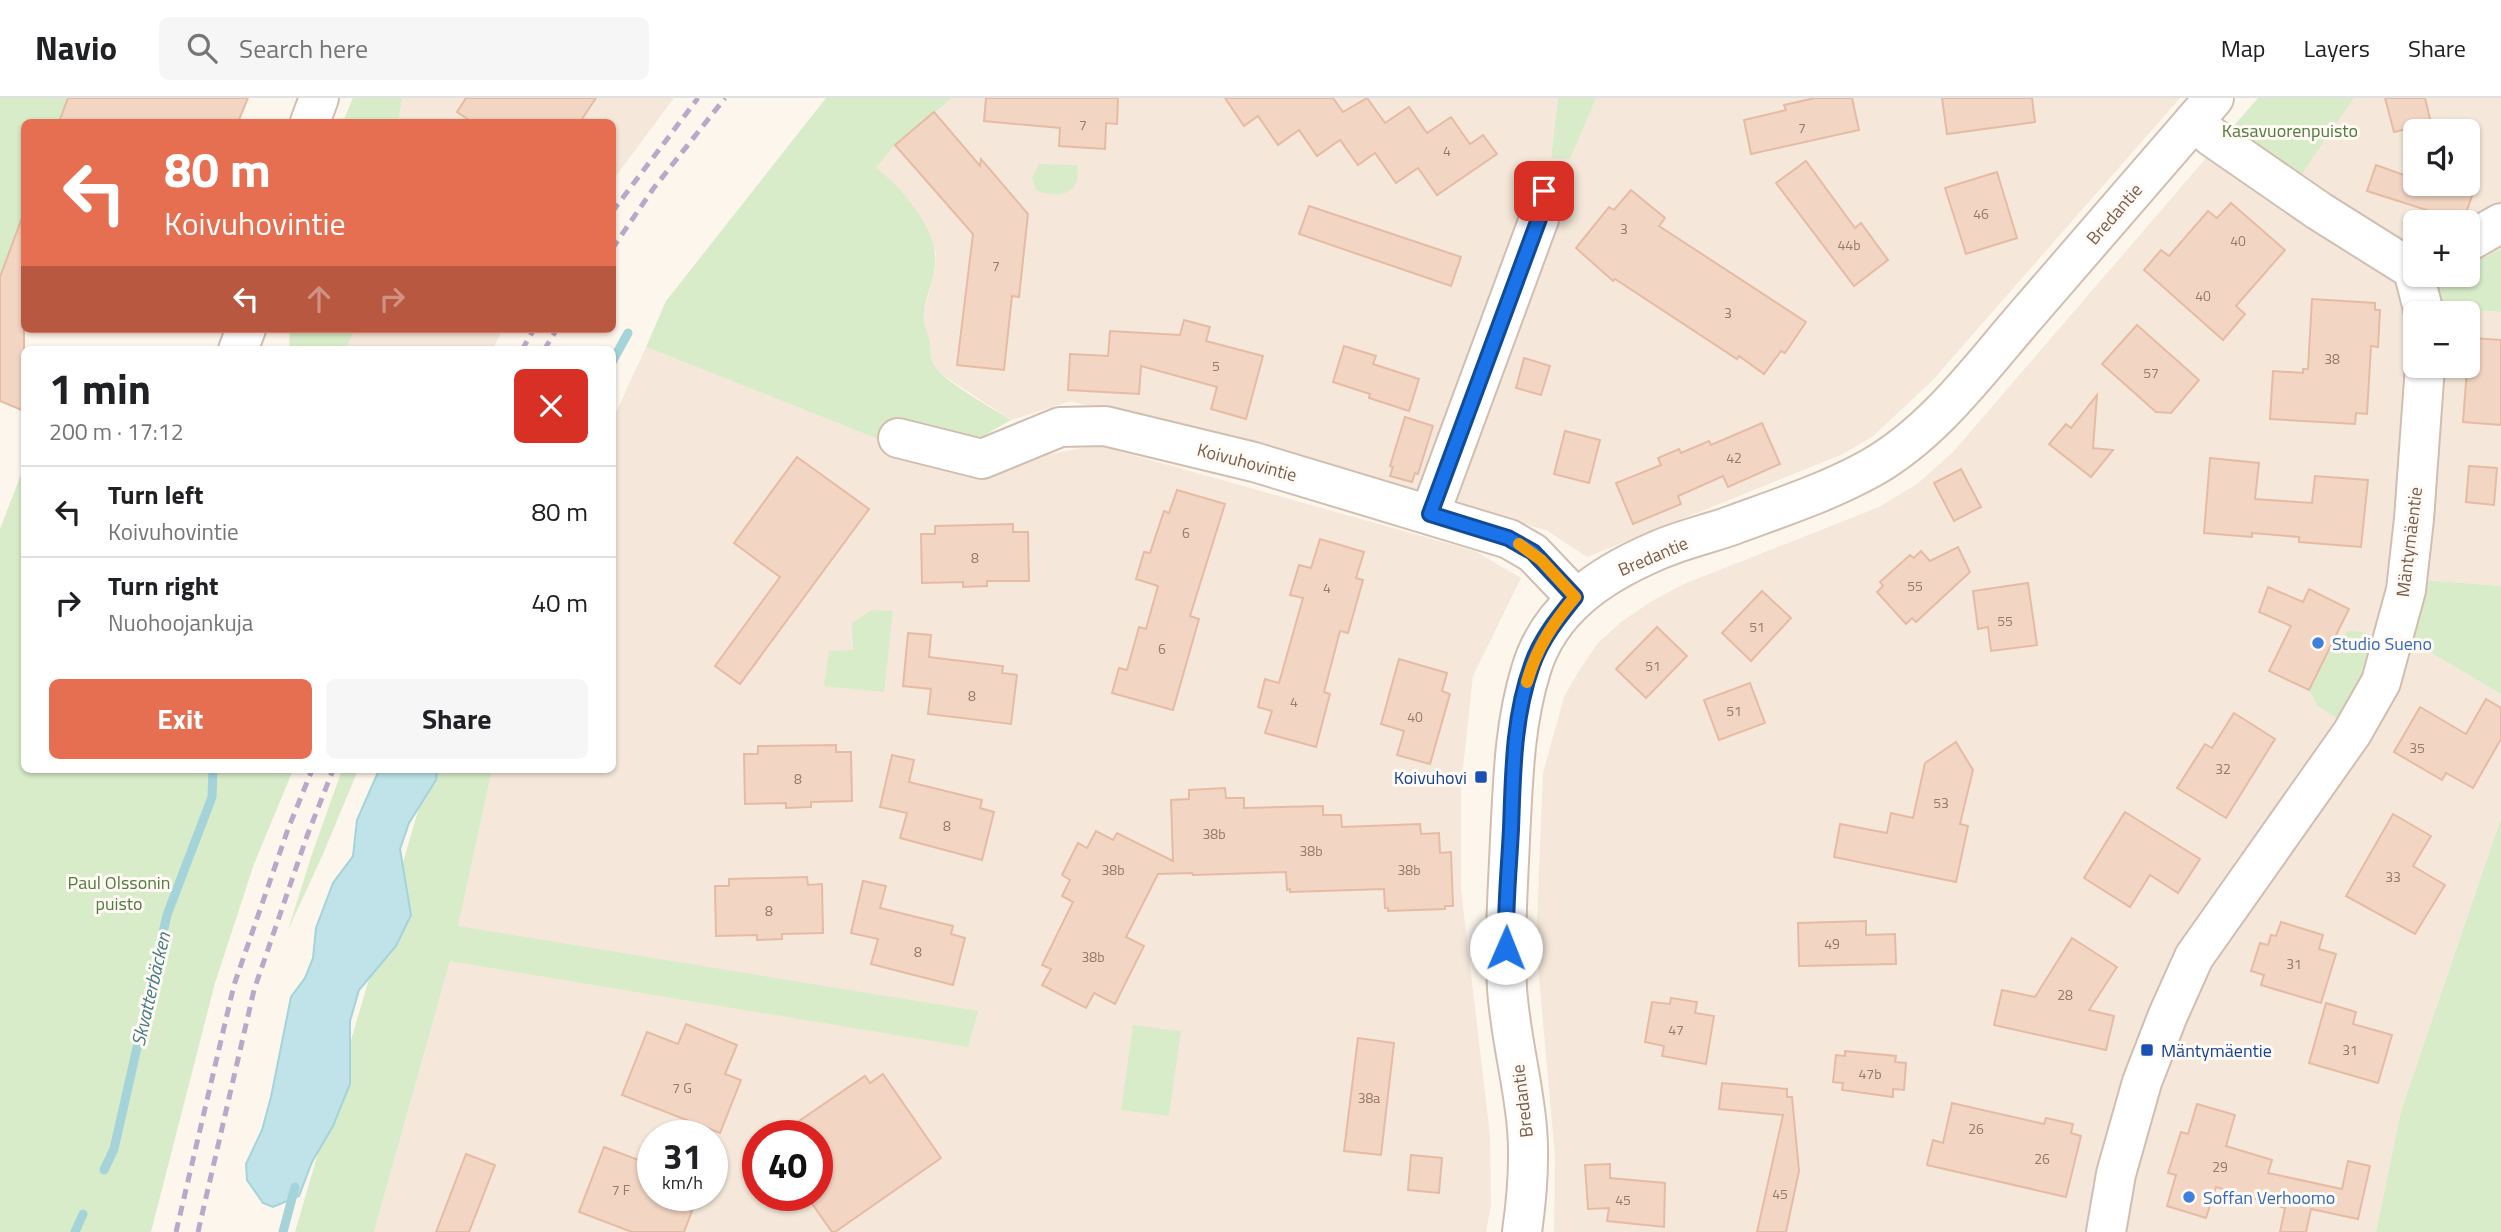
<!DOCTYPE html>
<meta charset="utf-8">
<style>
:root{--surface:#fff;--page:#f6f6f6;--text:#202124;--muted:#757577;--line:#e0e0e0;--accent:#e76f51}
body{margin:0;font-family:"Titillium Web",sans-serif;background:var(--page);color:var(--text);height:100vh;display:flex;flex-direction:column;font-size:26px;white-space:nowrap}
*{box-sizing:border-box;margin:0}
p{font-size:23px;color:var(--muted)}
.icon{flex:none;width:38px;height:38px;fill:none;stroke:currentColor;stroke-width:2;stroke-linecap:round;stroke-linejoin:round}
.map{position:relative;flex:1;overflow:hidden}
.sheet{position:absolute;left:21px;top:248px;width:595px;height:427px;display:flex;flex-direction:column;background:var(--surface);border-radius:10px;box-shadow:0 2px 5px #0004}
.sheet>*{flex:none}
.top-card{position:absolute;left:21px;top:21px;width:595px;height:214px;border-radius:10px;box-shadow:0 2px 5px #0004;background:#e76f51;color:#fff;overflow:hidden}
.fabs{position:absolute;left:2403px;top:21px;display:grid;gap:14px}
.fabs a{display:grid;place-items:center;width:77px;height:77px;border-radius:10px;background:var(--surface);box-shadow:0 2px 5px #0004;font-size:35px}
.speed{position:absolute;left:637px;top:1022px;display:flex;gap:14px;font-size:35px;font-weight:700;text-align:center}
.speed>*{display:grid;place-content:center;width:91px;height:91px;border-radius:50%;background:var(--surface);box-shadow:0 2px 5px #0004;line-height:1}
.speed small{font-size:18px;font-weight:400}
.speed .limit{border:10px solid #d22;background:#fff;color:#111}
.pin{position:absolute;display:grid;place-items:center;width:60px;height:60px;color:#fff;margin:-30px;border-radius:14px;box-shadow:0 4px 10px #0006}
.me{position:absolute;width:77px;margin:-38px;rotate:1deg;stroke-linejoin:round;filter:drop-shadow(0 0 5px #0008)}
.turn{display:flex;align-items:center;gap:24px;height:147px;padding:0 28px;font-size:32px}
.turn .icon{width:91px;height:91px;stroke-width:2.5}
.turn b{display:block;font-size:49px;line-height:60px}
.lanes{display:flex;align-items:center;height:66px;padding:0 28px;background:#0003;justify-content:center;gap:35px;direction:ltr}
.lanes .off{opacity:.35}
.round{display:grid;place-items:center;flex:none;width:74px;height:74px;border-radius:10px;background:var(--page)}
.overview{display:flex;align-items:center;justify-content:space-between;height:119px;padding:0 28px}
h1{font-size:42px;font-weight:700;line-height:52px}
.cta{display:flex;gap:14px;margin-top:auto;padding:14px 28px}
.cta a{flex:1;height:80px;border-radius:10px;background:var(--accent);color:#fff;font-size:28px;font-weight:700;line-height:80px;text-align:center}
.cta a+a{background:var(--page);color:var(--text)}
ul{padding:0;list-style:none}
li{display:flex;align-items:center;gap:21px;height:91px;padding:0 28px;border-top:2px solid var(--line)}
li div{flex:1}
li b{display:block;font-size:26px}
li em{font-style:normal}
header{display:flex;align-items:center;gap:42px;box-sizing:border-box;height:98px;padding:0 35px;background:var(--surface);border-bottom:2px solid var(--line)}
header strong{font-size:33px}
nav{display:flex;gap:38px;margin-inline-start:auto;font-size:24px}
.search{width:490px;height:63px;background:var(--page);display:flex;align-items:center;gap:18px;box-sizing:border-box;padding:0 24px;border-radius:10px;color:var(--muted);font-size:26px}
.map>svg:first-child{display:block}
.residential{fill:#f5e8da;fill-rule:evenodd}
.green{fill:#d8ecc9}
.water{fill:#bfe3e8;stroke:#a5d3da;stroke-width:2}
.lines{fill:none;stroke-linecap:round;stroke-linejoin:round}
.stream{stroke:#a5d3da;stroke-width:9}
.building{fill:#f3d5c3;stroke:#e6bba3;stroke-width:2}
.minor-casing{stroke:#d1beb0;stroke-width:42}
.minor{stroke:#fff;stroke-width:38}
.rail{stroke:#b9a8c9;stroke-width:5;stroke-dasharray:10 7;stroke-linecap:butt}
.route-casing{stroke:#114b97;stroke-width:18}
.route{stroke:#1a73e8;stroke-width:12}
.slow{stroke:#f59e0b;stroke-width:12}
.shop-dot{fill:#3f7fe0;stroke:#fffaf3;stroke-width:2.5}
.transit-dot{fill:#1a4fb4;stroke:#fffaf3;stroke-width:2.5}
.labels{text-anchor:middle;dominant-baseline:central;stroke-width:6;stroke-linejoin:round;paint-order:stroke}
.number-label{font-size:14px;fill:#987a6a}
.park-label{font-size:18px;fill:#537a41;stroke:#fffaf3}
.street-label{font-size:18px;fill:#7a5c4d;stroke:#fffaf3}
.shop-label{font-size:18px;fill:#366cbe;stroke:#fffaf3;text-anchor:start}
.transit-label{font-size:18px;fill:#164399;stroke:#fffaf3;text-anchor:end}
.water-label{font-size:19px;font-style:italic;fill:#437c86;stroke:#fffaf3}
</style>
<header>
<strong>Navio</strong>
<div class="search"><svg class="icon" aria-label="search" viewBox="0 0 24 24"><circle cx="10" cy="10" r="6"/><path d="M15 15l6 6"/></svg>Search here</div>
<nav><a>Map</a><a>Layers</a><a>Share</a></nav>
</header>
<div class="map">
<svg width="2501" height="1134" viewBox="0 0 2501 1134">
<rect width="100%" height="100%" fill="#fdf6ec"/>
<!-- residential -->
<g class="residential">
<path d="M353,0H674L613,82L612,24H343Z"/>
<path d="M952,0H1558L1551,59L1569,61L1596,0H2180L1932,283L1872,339L1841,357L1587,459L1546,432L1071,303L1011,322L938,274L929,260L930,248L923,226L924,213L935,171L936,155L923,125L876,70L895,47Z"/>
<path d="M2354,0H2501V151L2468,167V124H2415V177H2448L2439,181L2437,210L2501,214V488L2425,482L2406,540L2501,596V720L2401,1013L2376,1134H1554L1555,1059L1536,846L1543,675L1564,599L1578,574L1598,545L1621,524L1652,503L1684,486L1879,409L1917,386L1953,354L2231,31L2300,76ZM2415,33H2468V86H2415ZM2415,215H2468V268H2415Z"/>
<path d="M290,231H503L492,252H289Z"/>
<path d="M646,249L916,356L978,370L1097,347L1475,453L1521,480L1473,578L1461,689V791L1490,1037L1491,1107L1486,1134H374L450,863L492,672H612L613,321ZM653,1038H712V1097H653ZM758,1038H817V1097H758Z"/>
</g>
<!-- green -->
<g class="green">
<path d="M0,0H68L59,24H24V115L0,179Z"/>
<path d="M353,0H402L398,24H343Z"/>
<path d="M826,0H952L895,47L876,70C899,86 934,128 935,157C937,177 926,195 924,214C922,226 928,234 930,245C931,256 929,261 936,270C944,283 995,312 1011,322L971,345L898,327L878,341L646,249L666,203Z"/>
<path d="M1558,0H1596L1570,61L1551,60Z"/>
<path d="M2258,0H2354L2301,77L2231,31Z"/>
<path d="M1039,66L1077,67C1082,96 1059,102 1036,92L1032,80Z"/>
<path d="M2501,151V214L2437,210L2439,181L2448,177H2468V167Z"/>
<path d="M290,231H355L345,252H289Z"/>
<path d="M24,369V672H293L254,766L215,885L151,1134H0V431Z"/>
<path d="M2425,482L2501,488V596L2406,540Z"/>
<path d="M872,512L893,513L884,594L824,588L829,553L853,552L852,525Z"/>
<path d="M2347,533C2360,533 2372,534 2379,547L2340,622L2318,608L2309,592L2329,553L2334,555Z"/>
<path d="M342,672H358L323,756L288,832L312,756Z"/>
<path d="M430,672H492L458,828L978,913L968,949L450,863L374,1134H295Z"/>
<path d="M2501,720V1134H2376L2401,1013Z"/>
<path d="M1133,927L1181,933L1169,1018L1121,1012Z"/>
</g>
<!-- water -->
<path class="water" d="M379,672H437L436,682L409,725L400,751L411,817L396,848L359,892L350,923V986L333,1028L312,1064L299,1098L273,1109L263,1105L247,1082L246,1066L262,1032L271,999L291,899L305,880L313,860L316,830L333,785L353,758L357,722Z"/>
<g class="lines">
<!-- stream -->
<g class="stream">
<path d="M612,264L628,235"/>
<path d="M104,1072L114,1051L167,817L212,699L213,672"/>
<path d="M75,1134L83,1116"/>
<path d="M283,1134L295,1089"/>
</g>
</g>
<!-- building -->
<g class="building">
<path d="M68,0H248L238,24H59Z"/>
<path d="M466,0H596L580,24H472L457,14Z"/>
<path d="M986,0H1118L1117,26L1106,25L1105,51L1059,48L1060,30L984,23Z"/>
<path d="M1225,0H1333L1343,14L1367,0L1385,25L1409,9L1427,35L1451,19L1470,46L1483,37L1497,56L1437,97L1418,70L1396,85L1375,55L1358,67L1340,42L1317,58L1299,32L1278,47L1258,18L1244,28Z"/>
<path d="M1815,0H1852L1859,32L1751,56L1744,22L1786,12L1784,7Z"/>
<path d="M1942,0H2032L2035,24L1947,36Z"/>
<path d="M2385,0H2425L2431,25L2394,34Z"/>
<path d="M934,14L980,68L981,61L1028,116L1019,199L1012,198L1004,272L957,267L973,136L895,47Z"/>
<path d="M1806,63L1855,130L1861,125L1888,162L1854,188L1776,85Z"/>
<path d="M2376,67L2415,81V86H2476L2464,121L2461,123L2367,93Z"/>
<path d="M1997,74L2017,140L1966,156L1945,90Z"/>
<path d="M1631,92L1665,120L1659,128L1806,224L1785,255L1781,253L1764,276L1739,258L1737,261L1615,181L1613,183L1576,150L1609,109L1614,112Z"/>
<path d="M2231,105L2285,152L2236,208L2245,216L2223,242L2144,172L2161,152L2169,158L2208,113L2217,120Z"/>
<path d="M1309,108L1461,159L1451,188L1299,136Z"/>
<path d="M22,120H24V313L0,303V179Z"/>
<path d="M2312,201L2375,205V212H2380L2378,249L2371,248L2367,316L2356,315L2355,326L2270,321L2273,273L2303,275V271H2308Z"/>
<path d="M1184,222L1210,229L1206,243L1263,258L1246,321L1211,311L1217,289L1141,268L1139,296L1068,292L1070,256L1108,258L1110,233L1180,237Z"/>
<path d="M2137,227L2199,282L2171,315L2156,314L2102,266Z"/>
<path d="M2473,240L2501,242V327L2463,324L2469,245H2473Z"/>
<path d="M1344,248L1376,258L1373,266L1419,281L1409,313L1369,300L1370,296L1333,284Z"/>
<path d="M1524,260L1550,268L1541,297L1516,290Z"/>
<path d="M2097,297L2093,350L2113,352L2091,379L2049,346L2066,326L2071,330Z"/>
<path d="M1405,319L1433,328L1418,376L1415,375L1412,384L1390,378L1393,369L1390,368Z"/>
<path d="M1762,325L1780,366L1728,389L1723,378L1678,398L1681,406L1633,426L1616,385L1661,367L1658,360L1679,351L1681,355L1709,343L1711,347Z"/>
<path d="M1565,333L1600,342L1589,385L1554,376Z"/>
<path d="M797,359L869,411L740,586L715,568L780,479L734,445Z"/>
<path d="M2210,360L2259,365L2255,401L2312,405L2315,378L2368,382L2361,449L2299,444V439L2252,435V439L2204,435Z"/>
<path d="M2469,368L2497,370L2494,407L2466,404Z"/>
<path d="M1961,371L1981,409L1954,423L1934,385Z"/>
<path d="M1177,392L1225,406L1190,518L1199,521L1173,612L1112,595L1119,570L1127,572L1139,529L1146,531L1158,488L1136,481L1144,454L1150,455L1164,413L1169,415Z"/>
<path d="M1013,426V434H1028L1029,483H987V488L963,489V484L922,485L921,436H935V428Z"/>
<path d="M1320,441L1364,454L1356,480L1363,482L1348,535L1340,533L1324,594L1330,596L1316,649L1265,635L1272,613L1258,609L1265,581L1279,585L1303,500L1290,497L1299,467L1311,470Z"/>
<path d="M1958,449L1970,474L1916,524L1912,520L1906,526L1877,494L1883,488L1880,484L1910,457L1914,460L1921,453L1930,463Z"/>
<path d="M2028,485L2037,547L1991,553L1988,529L1978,531L1973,493Z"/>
<path d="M2268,489L2303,504L2309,491L2349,511L2309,592L2269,573L2291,528L2259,514Z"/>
<path d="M1762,493L1791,520L1751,563L1722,535Z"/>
<path d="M1657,529L1687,558L1646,600L1616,571Z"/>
<path d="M908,535L931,537L929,559L1003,568L1002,575L1017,577L1011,626L928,616L931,591L903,588Z"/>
<path d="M1399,561L1447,575L1442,593L1450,596L1430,666L1397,657L1404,633L1381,626Z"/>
<path d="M1750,585L1765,625L1719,642L1704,602Z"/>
<path d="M2486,601L2501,610V641L2473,690L2446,675L2442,682L2394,654L2420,609L2466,636Z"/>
<path d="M2234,615L2275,641L2226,720L2177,690L2205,646L2212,650Z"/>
<path d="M1956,644L1973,672L1960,726L1968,728L1956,784L1834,759L1840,726L1887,735L1891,715L1913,720L1925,665Z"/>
<path d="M836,647V654H851L852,703L811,704V709L786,710V705L745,706L744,656H758V648Z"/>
<path d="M892,657L914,662L909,684L982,702L980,710L994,714L982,762L900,740L907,715L880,709Z"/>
<path d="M1225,690L1226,700H1244V710L1323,708V717H1341L1342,729L1420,726L1421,736L1439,735L1440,755L1451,754L1453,808H1445V811L1388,813V810H1385L1384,791L1290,794V791L1287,792L1286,774L1193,777L1192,775L1158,776L1126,839L1144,848L1115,906L1094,895L1086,910L1042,887L1051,871L1042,867L1073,804L1062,798L1070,782L1062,777L1078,745L1087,750L1096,733L1113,742L1117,735L1173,763L1171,702L1189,701V692Z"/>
<path d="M2125,714L2200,761L2178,795L2150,777L2130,809L2084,780Z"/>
<path d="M2393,716L2431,738L2413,768L2445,787L2415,836L2346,798Z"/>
<path d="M807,779L808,787L822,786L823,835L782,836V841L757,842V837L716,838L715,788H729V781Z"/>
<path d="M863,783L886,788L880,810L953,828L951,836L965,840L953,887L871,866L878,841L851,835Z"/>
<path d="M1866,823V837L1895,836L1896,866L1799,868L1798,825Z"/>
<path d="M2281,824L2323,837L2319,851L2336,856L2321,905L2261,887L2264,877L2251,873L2260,845L2268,847L2271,837L2276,838Z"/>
<path d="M2072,840L2117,869L2089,912L2114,918L2106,952L1994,927L2002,892L2035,899Z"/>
<path d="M1671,900L1697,904L1695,915L1714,918L1706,966L1662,958L1664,948L1645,944L1652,904L1670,906Z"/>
<path d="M2326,905L2356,914L2353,926L2392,937L2378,985L2309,965Z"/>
<path d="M686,926L737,947L725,976L741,982L720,1035L622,997L647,934L678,946Z"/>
<path d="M1358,940L1394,945L1381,1057L1344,1053Z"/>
<path d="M1845,953L1896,958L1895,964L1906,965L1904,992L1893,991V999L1842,992L1843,985L1833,984L1836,957L1845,958Z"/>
<path d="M883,976L941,1060L835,1134H832L806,1097H817V1038H777L865,978L870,985Z"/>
<path d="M1722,985L1787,991V999H1792L1799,1073L1786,1134H1757L1783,1017L1719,1011Z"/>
<path d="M1952,1005L2044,1026L2046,1020L2073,1026L2071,1035L2081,1038L2066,1099L1927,1067L1933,1042L1943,1045Z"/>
<path d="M2197,1006L2235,1017L2226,1048L2272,1062L2268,1075L2342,1091L2348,1063L2370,1068L2358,1121L2311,1111L2306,1134H2280L2285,1110L2216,1089L2206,1120L2167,1108L2176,1077L2168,1075L2181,1034L2188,1036Z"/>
<path d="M604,1049L649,1066L644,1076L653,1079V1097H698L684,1134H632L579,1114Z"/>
<path d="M466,1056L495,1067L469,1134H436Z"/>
<path d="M1411,1057L1442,1060L1439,1095L1408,1092Z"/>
<path d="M1610,1066V1080L1665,1085L1664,1129L1607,1123L1609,1110L1588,1111L1585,1067Z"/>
</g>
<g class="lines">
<defs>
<g id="minor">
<path d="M2194,23L2212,39L2319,113L2413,172L2424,215"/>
<path d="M310,24L319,0"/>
<path d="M2468,144L2501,125"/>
<path d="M238,252L246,231"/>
<path d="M898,340L982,361L1060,329L1105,328L1254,364L1509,441L1533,455L1575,499"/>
<path d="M1430,416L1539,121L1544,93"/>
<path d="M1522,1134C1527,1099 1530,1065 1527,1030C1523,983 1510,937 1507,890C1504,841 1508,791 1510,741C1513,684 1514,627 1531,572C1549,511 1600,477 1656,453C1680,442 1708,436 1733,427C1779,410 1828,394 1871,370C1935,334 1981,269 2029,214C2091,143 2152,71 2214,0"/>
<path d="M2106,1134L2116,1076L2142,984L2168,917L2194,859L2352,635L2381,584L2406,492L2414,421L2425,268"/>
</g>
</defs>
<!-- minor casing -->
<use href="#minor" class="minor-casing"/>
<!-- minor -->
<use href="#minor" class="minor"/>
<!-- rail -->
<g class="rail">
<path d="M612,114L698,0"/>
<path d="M612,151L653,91L725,0"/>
<path d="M522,252L534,231"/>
<path d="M544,252L557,231"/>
<path d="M176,1134L234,887L288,731L312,672"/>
<path d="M198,1134L254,892L307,738L333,672"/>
</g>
</g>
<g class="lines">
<defs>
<path id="route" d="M1506,850C1505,810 1509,771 1511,731C1513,677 1513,619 1532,567C1541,541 1558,520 1575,499L1533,454L1508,440L1430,416L1539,121L1544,93"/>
</defs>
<!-- route casing -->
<use href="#route" class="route-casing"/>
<!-- route -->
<use href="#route" class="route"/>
<!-- slow -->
<path class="slow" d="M1519,446L1541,462L1575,499C1553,525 1536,551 1527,584"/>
</g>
<!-- markers -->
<g class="shop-dot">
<circle cx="2318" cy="545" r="7"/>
<circle cx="2189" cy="1099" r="7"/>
</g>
<g class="transit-dot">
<rect x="1474" y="672" width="14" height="14" rx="3.5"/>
<rect x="2140" y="945" width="14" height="14" rx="3.5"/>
</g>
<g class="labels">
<!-- number labels -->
<g class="number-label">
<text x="1083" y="26">7</text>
<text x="1802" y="29">7</text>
<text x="1447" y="52">4</text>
<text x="1981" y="115">46</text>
<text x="1624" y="130">3</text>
<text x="2238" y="142">40</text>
<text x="1849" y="146">44b</text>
<text x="996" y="167">7</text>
<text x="2203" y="197">40</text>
<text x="1728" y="214">3</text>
<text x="2332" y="260">38</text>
<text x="1216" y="267">5</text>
<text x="2151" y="274">57</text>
<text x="1734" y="359">42</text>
<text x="1186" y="434">6</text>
<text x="975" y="459">8</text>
<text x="1915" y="487">55</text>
<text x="1327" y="489">4</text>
<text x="2005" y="522">55</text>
<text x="1757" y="528">51</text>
<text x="1162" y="550">6</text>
<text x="1653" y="567">51</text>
<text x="972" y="597">8</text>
<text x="1294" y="603">4</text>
<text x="1734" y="612">51</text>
<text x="1415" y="618">40</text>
<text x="2417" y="649">35</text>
<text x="2223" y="670">32</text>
<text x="798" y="680">8</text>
<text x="1941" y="704">53</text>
<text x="947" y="727">8</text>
<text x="1214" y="735">38b</text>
<text x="1311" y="752">38b</text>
<text x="1113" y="771">38b</text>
<text x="1409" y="771">38b</text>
<text x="2393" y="778">33</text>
<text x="769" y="812">8</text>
<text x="1832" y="845">49</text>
<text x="918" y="853">8</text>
<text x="1093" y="858">38b</text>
<text x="2294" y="865">31</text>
<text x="2065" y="896">28</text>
<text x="1676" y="931">47</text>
<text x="2350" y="951">31</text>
<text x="1870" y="975">47b</text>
<text x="682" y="989">7 G</text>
<text x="1369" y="999">38a</text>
<text x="1976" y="1030">26</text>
<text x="2042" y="1060">26</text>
<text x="2220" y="1068">29</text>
<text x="621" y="1091">7 F</text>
<text x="1780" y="1095">45</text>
<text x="1623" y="1101">45</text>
</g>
<!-- park labels -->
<g class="park-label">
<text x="2290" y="32">Kasavuorenpuisto</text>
<text x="119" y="784">Paul Olssonin<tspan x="119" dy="21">puisto</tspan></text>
</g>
<!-- street labels -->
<g class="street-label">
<text transform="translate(2114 116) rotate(-49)">Bredantie</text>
<text transform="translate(1247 364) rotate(15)">Koivuhovintie</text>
<text transform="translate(2409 444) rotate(-83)">Mäntymäentie</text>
<text transform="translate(1653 458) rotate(-23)">Bredantie</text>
<text transform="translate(1522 1003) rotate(-97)">Bredantie</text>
</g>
<!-- shop labels -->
<g class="shop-label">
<text x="2332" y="545">Studio Sueno</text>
<text x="2203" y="1099">Soffan Verhoomo</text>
</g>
<!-- transit labels -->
<g class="transit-label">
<text x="1467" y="679">Koivuhovi</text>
<text x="2161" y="952" text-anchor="start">Mäntymäentie</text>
</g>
<!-- water labels -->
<g class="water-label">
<text transform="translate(150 891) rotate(-77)">Skvatterbäcken</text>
</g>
</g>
</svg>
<div class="fabs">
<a><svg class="icon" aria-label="sound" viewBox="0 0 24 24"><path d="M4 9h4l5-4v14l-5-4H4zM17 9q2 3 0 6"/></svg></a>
<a>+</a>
<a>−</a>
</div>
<div class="speed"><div>31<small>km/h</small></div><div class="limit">40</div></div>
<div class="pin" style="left:1544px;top:93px;background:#d93025"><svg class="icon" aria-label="arrive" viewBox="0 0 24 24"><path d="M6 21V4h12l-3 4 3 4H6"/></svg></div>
<svg class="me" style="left:1506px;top:850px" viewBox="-20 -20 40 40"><circle r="19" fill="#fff"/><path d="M0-13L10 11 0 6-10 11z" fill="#1a73e8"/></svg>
<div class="top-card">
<div class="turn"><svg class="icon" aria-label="left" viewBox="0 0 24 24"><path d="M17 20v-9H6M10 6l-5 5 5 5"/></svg><div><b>80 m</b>Koivuhovintie</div></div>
<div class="lanes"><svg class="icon" aria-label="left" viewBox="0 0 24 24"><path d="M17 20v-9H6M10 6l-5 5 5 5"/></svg><svg class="icon off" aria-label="ahead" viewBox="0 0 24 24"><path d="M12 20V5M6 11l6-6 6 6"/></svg><svg class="icon off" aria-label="right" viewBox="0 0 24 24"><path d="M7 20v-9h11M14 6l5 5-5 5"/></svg></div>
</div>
<section class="sheet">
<div class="overview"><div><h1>1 min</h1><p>200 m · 17:12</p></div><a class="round" style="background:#d93025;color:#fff"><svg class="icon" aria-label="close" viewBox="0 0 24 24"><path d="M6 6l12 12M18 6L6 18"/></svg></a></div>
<ul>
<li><svg class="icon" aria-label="left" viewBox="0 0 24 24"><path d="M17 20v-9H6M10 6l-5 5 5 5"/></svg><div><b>Turn left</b><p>Koivuhovintie</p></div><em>80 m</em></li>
<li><svg class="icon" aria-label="right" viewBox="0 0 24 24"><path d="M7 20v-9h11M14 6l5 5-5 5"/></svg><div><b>Turn right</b><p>Nuohoojankuja</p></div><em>40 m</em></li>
</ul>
<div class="cta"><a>Exit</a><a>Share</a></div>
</section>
</div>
